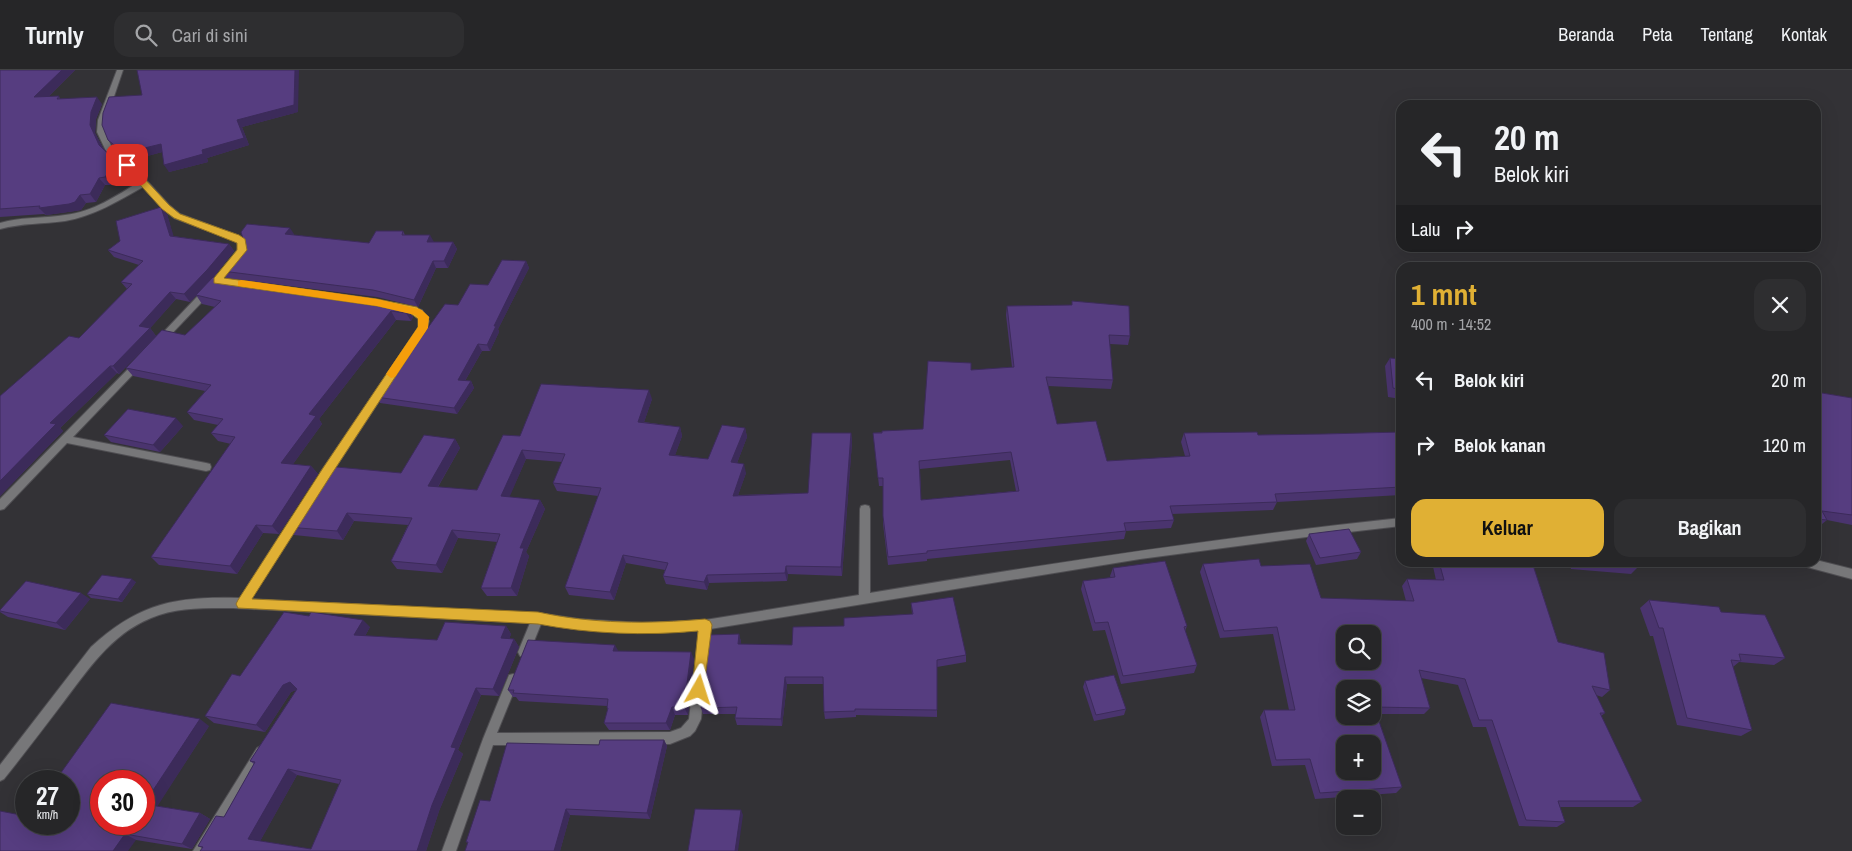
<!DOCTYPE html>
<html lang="id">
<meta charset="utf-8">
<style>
:root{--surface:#262628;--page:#2e2e30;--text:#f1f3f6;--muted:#a4a5a8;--line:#424345;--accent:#e0b034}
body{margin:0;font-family:"Archivo Narrow",sans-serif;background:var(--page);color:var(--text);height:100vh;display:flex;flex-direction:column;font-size:19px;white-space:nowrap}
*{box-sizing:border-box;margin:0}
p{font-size:16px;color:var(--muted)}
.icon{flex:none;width:28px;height:28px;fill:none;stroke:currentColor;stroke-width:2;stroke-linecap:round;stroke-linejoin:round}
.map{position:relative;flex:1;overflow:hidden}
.panel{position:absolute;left:1396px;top:192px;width:425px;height:305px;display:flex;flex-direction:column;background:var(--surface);border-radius:15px;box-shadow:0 5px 20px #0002,0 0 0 1px var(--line)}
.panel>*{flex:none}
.hud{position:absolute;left:1396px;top:30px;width:425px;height:152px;border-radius:15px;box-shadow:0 5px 20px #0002,0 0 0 1px var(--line);background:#262628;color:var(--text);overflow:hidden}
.fabs{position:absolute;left:1336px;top:555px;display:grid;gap:10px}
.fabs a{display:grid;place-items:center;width:45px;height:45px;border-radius:10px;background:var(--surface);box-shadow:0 5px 20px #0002,0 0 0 1px var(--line);font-size:25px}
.speed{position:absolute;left:15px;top:700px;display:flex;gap:10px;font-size:25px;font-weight:700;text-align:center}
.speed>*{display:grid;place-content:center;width:65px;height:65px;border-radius:50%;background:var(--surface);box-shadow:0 5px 20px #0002,0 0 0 1px var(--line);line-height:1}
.speed small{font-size:12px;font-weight:400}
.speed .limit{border:8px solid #d22;background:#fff;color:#111}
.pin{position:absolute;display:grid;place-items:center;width:42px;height:42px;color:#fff;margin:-21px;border-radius:10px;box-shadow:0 2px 8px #0006}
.me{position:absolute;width:55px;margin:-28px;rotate:6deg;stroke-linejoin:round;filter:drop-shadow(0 0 4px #0008)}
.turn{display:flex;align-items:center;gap:18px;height:105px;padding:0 15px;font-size:22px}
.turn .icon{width:65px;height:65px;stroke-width:2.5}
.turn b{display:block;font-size:35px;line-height:42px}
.then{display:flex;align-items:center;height:48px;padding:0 15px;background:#0003;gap:10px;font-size:19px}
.round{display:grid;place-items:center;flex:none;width:52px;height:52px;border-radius:15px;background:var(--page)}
.headline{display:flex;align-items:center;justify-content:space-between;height:85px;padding:0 15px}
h1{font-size:30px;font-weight:700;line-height:38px;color:var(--accent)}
.button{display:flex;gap:10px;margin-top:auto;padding:10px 15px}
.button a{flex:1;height:58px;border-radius:15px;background:var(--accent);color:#111;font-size:20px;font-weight:700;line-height:58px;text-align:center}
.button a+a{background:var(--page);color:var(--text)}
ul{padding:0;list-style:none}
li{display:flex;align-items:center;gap:15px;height:65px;padding:0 15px}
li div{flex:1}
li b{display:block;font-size:19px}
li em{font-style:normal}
header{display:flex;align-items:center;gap:30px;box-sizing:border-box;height:70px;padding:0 25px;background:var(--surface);border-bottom:1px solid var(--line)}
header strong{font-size:24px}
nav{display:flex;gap:28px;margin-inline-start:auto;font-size:18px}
.search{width:350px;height:45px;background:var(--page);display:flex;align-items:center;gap:12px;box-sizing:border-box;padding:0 18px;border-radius:15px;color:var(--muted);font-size:19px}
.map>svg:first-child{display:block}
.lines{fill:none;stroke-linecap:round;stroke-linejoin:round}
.minor-casing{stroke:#4f4e52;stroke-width:2}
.minor{fill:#777779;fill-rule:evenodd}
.wall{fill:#4a346e;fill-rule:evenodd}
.shaded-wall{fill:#3c2b5a}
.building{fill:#563d80;stroke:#3c2b5a;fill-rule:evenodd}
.route{fill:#e0b034;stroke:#927222}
.slow{fill:#f59e0b}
</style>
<header>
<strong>Turnly</strong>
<div class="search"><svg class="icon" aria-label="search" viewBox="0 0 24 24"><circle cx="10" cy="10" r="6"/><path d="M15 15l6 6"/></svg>Cari di sini</div>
<nav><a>Beranda</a><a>Peta</a><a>Tentang</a><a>Kontak</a></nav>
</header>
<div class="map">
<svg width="1852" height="781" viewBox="0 0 1852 781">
<rect width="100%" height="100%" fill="#333236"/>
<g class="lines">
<defs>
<g id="minor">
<path d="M117,0H123L106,50L105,62L112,78L138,101L169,135L180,144L239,166L244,170L247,178L220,213L162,274L159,275L154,272L156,270L214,209L239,178L237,173L233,170L174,148L163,139L143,117C118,131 94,146 65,151C43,154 22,153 0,159V153L8,151C27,147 46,148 65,145C93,142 116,126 139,112L106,81L97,62L98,50Z"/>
<path d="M396,233L422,240L429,251L427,258L328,409H320L319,406L320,403L419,257L420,251L416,244L393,238L392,236L393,234Z"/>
<path d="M139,290L144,293L142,295L73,367L206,393L210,394L211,397L210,400L206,401L67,373L4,439L0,440V429L136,291Z"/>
<path d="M865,435L869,436L870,439V523C1046,494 1223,467 1401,448V456L1314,466L1140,489L710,559L701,649L695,661L690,666L670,674L493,675L456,781H442L483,669L509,605L513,604L517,605L519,609L497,663L670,662L681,658L689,649L699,560C646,565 594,563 541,554L528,586L524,587L520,586L518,582L530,553L233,538C206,538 176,537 151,548C111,564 87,601 62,634C43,659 24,684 4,709L0,711V695L91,577C139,533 176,526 240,528L292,447L296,446L300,447L301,450L300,453L251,529L538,543L579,549L642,553L705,550L859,525L860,439L861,436Z"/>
<path d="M1816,490L1852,499V509L1807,497L1803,495L1802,492H1816Z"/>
<path d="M261,676L265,678L267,682L265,686L207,781H193L257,678Z"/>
</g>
</defs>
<!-- minor casing -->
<use href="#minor" class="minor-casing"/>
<!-- minor -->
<use href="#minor" class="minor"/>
</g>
<!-- wall -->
<g class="wall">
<path d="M0,0H75L48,27L59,26L60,29L102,34L96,49L95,63L103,78L116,91L121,98L111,115H105L96,132L86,133L81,140L75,141L46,145L44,144L0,147Z"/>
<path d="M298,42L242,57L249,75L207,88L208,92L169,102L162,82L129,91L114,77L108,70Z"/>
<path d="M167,144L173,166L229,174L234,181L213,208L190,232L176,229L150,258L156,266L119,304L117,303L60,358L63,361L0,426V326L79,268L127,219L121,212L139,195L114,187L108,180Z"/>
<path d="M403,161L405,165L434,172H453L457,179L448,198H436L418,237L377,227L226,208L222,201L294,164V165L369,173Z"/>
<path d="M526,191L529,198L498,259L499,262L490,281H482L465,311H471L474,318L457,344L380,333L376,327L401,295L458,235Z"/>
<path d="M196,225L409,238L413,247L411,251L396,250L319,349L322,354L293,394L311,396L318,404L279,464L263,463L237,504L159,495L151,487L231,374L218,371L211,363L218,355L194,350L187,342L205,321L133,306L126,298L185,265L215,237L202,234Z"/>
<path d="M1007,236L1130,266L1128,275L1110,274L1113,310L1111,319L1048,316L1057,354L1107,391L1185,386L1181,372L1184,363L1258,365L1324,364L1401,362V425L1277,432L1273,440L1172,444L1174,450L1171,458L1126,461L1124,469L927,489V491L888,495L883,454V416H879L873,363L923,359L971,300L1012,297L1006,245ZM1010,390L1016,421L921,430L920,399Z"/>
<path d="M1390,288L1401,289V329L1388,327L1385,296Z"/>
<path d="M1816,322L1852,328V455L1827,450L1817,458H1816Z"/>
<path d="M652,329L644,352L680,357L682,366L675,385L708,389L745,358L747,367L737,393L746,403L738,425L808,423L851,363L852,372L842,506L788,504L787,511L709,513L707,520L666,514L663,506L665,500L626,493L614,530L569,525L565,517L598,426L557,421L553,413L562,392L526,389L509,427L540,430L545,439L526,482L529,486L517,526H487L481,518L497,472L458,468L442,503L397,499L391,491L408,455L354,451L343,470L294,465L287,457L401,403L455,369L460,378L438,417L477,420L520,366Z"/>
<path d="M183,356L160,382L111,372L104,365Z"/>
<path d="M1309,464L1361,482L1357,489L1316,495L1306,471Z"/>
<path d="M1432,492H1532L1558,572L1610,620L1602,627L1596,625L1605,643L1601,646L1642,731L1633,737H1560L1565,752L1557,757L1519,756L1486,657H1473L1458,615L1421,608L1430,638L1424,644H1376L1402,717L1396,723L1315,729L1305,695L1272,696L1260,647L1264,640H1289L1273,564L1220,568L1200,502L1203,494L1261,496L1321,528L1406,531L1402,516L1407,509L1436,510Z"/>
<path d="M1569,492H1637L1639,496L1631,504L1571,499Z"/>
<path d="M1650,492H1683L1681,494Z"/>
<path d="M1113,498L1187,556L1185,561L1197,595L1194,603L1121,614L1105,560L1093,561L1081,519L1083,511L1111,508L1110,506Z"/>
<path d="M136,512L122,532L91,528L87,524Z"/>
<path d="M90,529L65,560L8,547L0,542V540Z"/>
<path d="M1649,530L1721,542L1785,588L1774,595L1739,592L1733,597L1752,660L1741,666L1677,655L1653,566H1650L1640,538Z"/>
<path d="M911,533L966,585V592L937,597V647L856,645V647L825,649L824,642V614H787L782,656L737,655L735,648L736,644H703L701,638L739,564L741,572L740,574L792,575L844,556L912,544Z"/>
<path d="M506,556L511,564L509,569H514L519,577L499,626L481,625L458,680L463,684L439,741L426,781L202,778L198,776L224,747L254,694L250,691L296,620L291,622L265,662L214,653L205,646L240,606L370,557L365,566L437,570ZM297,705L339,714L311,779L260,771Z"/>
<path d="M618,581L694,589L688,645H675L670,660H609L604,653L608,640L607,638V636L519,631L516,627H513L508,620Z"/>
<path d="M1085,611L1126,639L1124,645L1094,651L1083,617Z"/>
<path d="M209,656L157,736L200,743L210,749L192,779L136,770L26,754Z"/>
<path d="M664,670L667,676L650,749L570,745L560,781H465L468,773L466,772L490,731L599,675Z"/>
</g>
<!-- shaded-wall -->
<g class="shaded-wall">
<path d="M62,0H75L40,35L34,27Z"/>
<path d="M295,0H299L298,42L242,57L249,75L207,88L208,92L169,102L164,95L202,80Z"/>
<path d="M97,27L102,34L96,49L95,63L105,82L99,75L90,55L91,42Z"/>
<path d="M161,74L166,81L129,91L124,83Z"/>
<path d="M116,91L121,98L111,115L105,107Z"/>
<path d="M99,108L105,115L96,132L90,124Z"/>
<path d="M80,125L86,133L81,140L75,141L46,145L39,138Z"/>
<path d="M161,137L167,144L176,174L170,166Z"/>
<path d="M290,158L294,164L289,171L285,164Z"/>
<path d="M430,165L434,172H427Z"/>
<path d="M453,172L457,179L448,198L444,191Z"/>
<path d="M229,174L234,181L213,208L190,232L184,224Z"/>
<path d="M433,191L436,198L418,237L414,230Z"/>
<path d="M526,191L529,198L498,259L499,262L490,281L487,275L494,256Z"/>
<path d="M170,222L176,229L146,263L150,258L156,266L119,304L113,296L139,256Z"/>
<path d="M409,238L413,247L411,251L406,243Z"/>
<path d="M391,241L396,250L319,349L322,354L288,401L281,393L309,344Z"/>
<path d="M478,274L482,281L462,316L458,310Z"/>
<path d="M110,296L117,303L60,358L63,361L0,426V411L50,353Z"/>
<path d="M471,311L474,318L457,344L454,338Z"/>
<path d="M649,320L652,329L641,361L638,352Z"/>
<path d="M176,348L183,356L160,382L153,375Z"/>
<path d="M680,357L682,366L672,394L669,385Z"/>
<path d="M745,358L747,367L734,401L731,392Z"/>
<path d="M851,363L852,372L842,506L841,497Z"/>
<path d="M455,369L460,378L433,425L428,416Z"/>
<path d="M522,380L526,389L506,435L501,426Z"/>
<path d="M744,394L746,403L735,434L733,426Z"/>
<path d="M311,396L318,404L279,464L272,456Z"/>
<path d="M540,430L545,439L526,482L529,486L517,526L511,518L520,478Z"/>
<path d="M347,443L354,451L343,470L337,461Z"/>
<path d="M256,455L263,463L237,504L230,496Z"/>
<path d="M452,460L458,468L442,503L436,495Z"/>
<path d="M623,485L626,493L614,530L610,522Z"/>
<path d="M786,496L788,504L787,511L785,503Z"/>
<path d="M707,505L709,513L707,520L704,512Z"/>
<path d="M132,509L136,512L122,532L118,529Z"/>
<path d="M81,523L90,529L65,560L56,553Z"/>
<path d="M363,550L370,557L361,573L354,565Z"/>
<path d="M506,556L511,564L507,576L501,568Z"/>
<path d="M739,564L741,572L740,581L738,574Z"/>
<path d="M514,569L519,577L499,626L493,619Z"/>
<path d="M615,575L619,582L613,581Z"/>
<path d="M691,582L694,589L688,645L684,637Z"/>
<path d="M785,607L787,614L782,656L781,649Z"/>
<path d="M290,612L298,619L291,622L265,662L256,655L283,615Z"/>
<path d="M476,618L481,625L458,680L463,684L439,741L426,781H417L451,677Z"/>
<path d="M672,637L675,645L670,660L666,653Z"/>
<path d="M200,649L209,656L155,740L144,734Z"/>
<path d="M664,670L667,676L650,749L647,743Z"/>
<path d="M288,699L297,705L258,775L248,769Z"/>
<path d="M566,739L570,745L560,781H554Z"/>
<path d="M741,740L743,745L738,781H735Z"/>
<path d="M200,743L210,749L192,779L182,774Z"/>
<path d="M125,764L136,770L128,781H113Z"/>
</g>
<!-- building -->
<g class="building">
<path d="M0,0H62L34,27L59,26L57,29L97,27L91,42L90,55L99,75L116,91L105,107L99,108L90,124L80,125L75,132L69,134L39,138L40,136L0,139Z"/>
<path d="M137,0H295L294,35L237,50L244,68L202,80L203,84L164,95L161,74L124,83L108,70L102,55L103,43L109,27L142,25Z"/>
<path d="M161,137L170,166L229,174L207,200L184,224L170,222L139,256L150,258L113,296H110L50,353L56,354L0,411V326L69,266L79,268L132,214L121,212L143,191L108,180L120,171L116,151Z"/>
<path d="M247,154L290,158L285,164L369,173L376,161H403L402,165H430L427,172H453L444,191H433L414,230L373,220L222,201L244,172L241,162Z"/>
<path d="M502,190L526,191L494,256H496L487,275L478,274L458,310L471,311L454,338L376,327L397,295H401L445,234L458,235L470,214L488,215Z"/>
<path d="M213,207L372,228L409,238L406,243L391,241L309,344L316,346L281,393L311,396L272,456L256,455L230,496L151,487L235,367L211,363L223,349L187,342L211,315L126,298L162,260L185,265L221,231L196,225Z"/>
<path d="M1072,231L1129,236L1130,266L1109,265L1113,310L1046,307L1057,354L1096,351L1107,391L1190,386L1184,363L1257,362L1258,365L1324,364L1401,362V417L1275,424L1277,432L1170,436L1174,450L1124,453L1126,461L927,481V483L888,487L883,446V408H878L873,363H882V361L923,359L928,291L971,293V300L1014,297L1007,236L1072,235ZM1011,382L1019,421L921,430L919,391Z"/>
<path d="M1390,288L1401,289V320L1393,318Z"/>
<path d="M541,314L649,320L638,352L680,357L669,385L708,389L722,355L745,358L731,392L744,394L733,426L808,423L812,363H851L841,497L786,496L785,503L707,505L704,512L663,506L668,493L623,485L610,522L565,517L601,418L553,413L565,384L522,380L501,426L540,430L520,478H524L511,518H481L500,464L452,460L436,495L391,491L412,448L347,443L337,461L287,457L326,396L401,403L424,365L455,369L428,416L477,420L503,365L520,366Z"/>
<path d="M1816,322L1852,328V445L1822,441L1827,450L1816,449Z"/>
<path d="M128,339L176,348L153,375L104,365Z"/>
<path d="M1349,459L1361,482L1320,488L1309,464Z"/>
<path d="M1259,489L1261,496L1310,494L1321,528L1414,531L1407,509L1444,510L1439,492H1532L1558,572L1604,583L1610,620L1592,616L1605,643H1600L1642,731H1558L1565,752L1526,750L1492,650H1479L1465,609L1419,600L1430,638L1374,637L1402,717L1320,723L1310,689L1276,690L1264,640H1295L1277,557L1224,561L1203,494ZM1345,564H1372V591H1345ZM1345,619H1372V646H1345ZM1345,674H1372V701H1345Z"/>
<path d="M1165,491L1187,556L1184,557L1197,595L1123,606L1108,552L1095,553L1083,511L1115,507L1113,498Z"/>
<path d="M1593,492H1637L1639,496Z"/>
<path d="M102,505L132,509L118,529L87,524Z"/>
<path d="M26,511L81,523L56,553L0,541V540Z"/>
<path d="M953,527L966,585L937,590V640L855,639V641L824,642L823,607H785L781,649L735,648L737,637L701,638L708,565L739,564L738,574L792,575L793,557L844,556V548L913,544L911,533Z"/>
<path d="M1649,530L1719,537L1721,542L1765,545L1785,588L1739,584L1741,591L1731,590L1752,660L1687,648L1663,558H1659Z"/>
<path d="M284,542L309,546L311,542L363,550L354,565L437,570L445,552L506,556L501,568L514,569L493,619L476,618L451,677L456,678L432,735L417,781H200L203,777L198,776L216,746L224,747L255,692L250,691L297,619L290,612L283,615L256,655L205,646L232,604L240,606ZM288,699L341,710L311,779L248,769Z"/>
<path d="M528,570L615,575L613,581L691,582L684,637H672L666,653H604L608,638H607L608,629L513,623L514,620H508Z"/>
<path d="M1114,605L1126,639L1096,645L1085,611Z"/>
<path d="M111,633L200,649L144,734L200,743L182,774L125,764L113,781H0V741L26,746V754H69V711H55ZM101,711H144V754H101Z"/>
<path d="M600,670H664L647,743L566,739L554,781H465L468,772H466L480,730L490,731L507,673L599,675Z"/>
<path d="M695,739L741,740L735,781H688Z"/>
</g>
<!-- route -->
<path class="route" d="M127,92L130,93L169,135L180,144L239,165L245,169L247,180L224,208L377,229L417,237L429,247L426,260L331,405L252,529L538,542C593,554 649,554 705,549L710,551L712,555L703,624L699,626L694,624L692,620L698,561C645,566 590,564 538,554L238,538L236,534L238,530L323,398L418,257V249L410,243L377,236L214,213V208L237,180V173L174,148L162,139L124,97V93Z"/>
<!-- slow -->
<path class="slow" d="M241,210L377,229L419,239L422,240L429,247L428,258L395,307L391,308L386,304L418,257V248L415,245L377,236L238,216V211Z"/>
</svg>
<div class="fabs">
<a><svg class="icon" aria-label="search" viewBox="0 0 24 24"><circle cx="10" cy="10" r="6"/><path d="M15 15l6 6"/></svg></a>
<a><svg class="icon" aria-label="layers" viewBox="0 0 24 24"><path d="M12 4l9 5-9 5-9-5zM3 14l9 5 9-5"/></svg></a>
<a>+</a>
<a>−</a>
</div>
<div class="speed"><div>27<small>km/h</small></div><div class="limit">30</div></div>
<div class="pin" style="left:127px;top:95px;background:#d93025"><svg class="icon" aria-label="arrive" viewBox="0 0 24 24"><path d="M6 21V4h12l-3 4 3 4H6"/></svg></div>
<svg class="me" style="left:699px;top:620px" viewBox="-20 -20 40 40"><path d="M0-17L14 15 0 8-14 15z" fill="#e0b034" stroke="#fff" stroke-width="4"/></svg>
<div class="hud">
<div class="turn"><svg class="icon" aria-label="left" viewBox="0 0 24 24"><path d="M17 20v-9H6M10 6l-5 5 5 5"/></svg><div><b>20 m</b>Belok kiri</div></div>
<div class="then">Lalu<svg class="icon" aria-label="right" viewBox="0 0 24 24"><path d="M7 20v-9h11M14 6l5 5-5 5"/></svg></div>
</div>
<section class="panel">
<div class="headline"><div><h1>1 mnt</h1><p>400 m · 14:52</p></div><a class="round"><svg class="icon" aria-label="close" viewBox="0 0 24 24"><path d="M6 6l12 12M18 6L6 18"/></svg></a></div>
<ul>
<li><svg class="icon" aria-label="left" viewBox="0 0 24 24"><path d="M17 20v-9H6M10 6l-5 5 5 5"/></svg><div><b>Belok kiri</b></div><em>20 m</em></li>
<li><svg class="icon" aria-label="right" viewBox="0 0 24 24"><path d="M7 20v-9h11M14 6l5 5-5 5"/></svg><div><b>Belok kanan</b></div><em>120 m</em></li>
</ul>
<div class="button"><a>Keluar</a><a>Bagikan</a></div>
</section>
</div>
